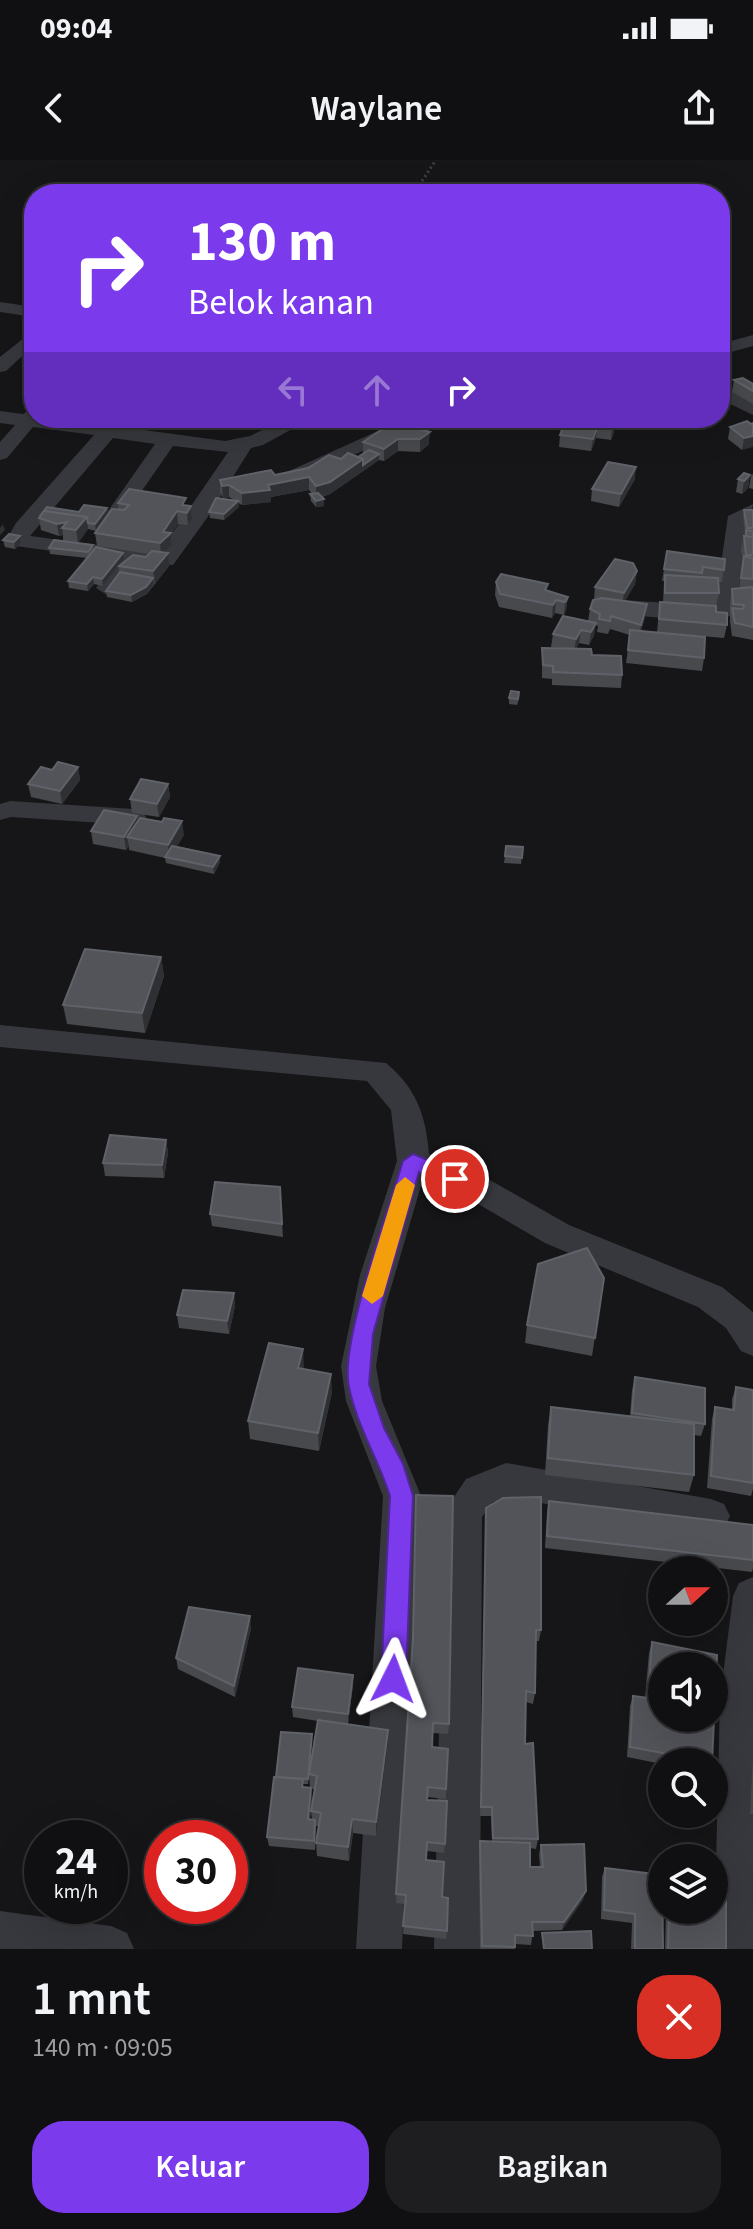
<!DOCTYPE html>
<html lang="id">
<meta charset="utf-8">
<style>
:root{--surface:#101012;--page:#1e1e20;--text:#f1f3f6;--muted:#9c9d9f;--line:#303032;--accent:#7c3aed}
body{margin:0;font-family:"Source Sans 3",sans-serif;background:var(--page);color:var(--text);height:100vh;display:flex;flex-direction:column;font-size:30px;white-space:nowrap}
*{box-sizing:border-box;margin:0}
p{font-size:26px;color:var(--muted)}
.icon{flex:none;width:44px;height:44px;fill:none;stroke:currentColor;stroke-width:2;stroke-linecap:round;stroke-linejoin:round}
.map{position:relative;height:1789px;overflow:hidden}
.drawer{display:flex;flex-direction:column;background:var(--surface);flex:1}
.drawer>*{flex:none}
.guide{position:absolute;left:24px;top:24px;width:706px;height:244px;border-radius:32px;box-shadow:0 8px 32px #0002,0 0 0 2px var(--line);background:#7c3aed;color:#fff;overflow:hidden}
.needle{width:52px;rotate:69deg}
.tools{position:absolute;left:648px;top:1396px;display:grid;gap:16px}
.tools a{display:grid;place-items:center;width:80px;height:80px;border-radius:50%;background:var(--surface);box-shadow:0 8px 32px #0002,0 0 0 2px var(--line);font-size:40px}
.speed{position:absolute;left:24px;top:1660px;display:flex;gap:16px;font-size:40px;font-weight:700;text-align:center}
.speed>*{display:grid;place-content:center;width:104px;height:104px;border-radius:50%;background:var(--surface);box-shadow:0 8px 32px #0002,0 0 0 2px var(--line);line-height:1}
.speed small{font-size:20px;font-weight:400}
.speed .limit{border:12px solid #d22;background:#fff;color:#111}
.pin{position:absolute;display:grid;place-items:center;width:68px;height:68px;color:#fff;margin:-34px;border:4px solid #fff;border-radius:50%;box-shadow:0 2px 8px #0007}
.me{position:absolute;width:88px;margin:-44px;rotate:3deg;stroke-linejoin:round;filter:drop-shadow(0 0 6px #0008)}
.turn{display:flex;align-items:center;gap:28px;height:168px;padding:0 32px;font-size:36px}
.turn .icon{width:104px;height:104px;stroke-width:2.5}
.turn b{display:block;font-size:56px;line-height:68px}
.lanes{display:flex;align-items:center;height:76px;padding:0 32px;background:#0003;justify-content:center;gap:40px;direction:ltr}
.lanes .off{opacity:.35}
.round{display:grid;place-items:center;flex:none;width:84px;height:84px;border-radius:32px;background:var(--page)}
.overview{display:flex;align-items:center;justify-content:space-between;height:136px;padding:0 32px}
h1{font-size:48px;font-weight:600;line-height:60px}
.cta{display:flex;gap:16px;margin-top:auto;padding:16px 32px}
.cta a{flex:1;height:92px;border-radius:32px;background:var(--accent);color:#fff;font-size:32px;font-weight:600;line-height:92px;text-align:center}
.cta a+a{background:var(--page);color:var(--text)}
.status{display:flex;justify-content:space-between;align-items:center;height:56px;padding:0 40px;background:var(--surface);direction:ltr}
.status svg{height:22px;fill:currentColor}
header{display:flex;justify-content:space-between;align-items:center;height:104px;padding:0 32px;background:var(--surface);font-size:36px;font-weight:600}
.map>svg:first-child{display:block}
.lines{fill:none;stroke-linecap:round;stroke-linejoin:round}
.path{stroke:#3d4044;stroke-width:3;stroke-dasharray:2 3;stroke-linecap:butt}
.lane{fill:#37383d;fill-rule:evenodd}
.street{fill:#37383d;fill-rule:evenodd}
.wall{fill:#47494d;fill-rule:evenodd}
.shaded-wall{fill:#2f3033}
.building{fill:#525459;stroke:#5f6268;stroke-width:2;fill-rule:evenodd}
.route{fill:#7c3aed;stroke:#51269a;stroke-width:2}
.slow{fill:#f59e0b}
</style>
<div class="status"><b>09:04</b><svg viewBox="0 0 49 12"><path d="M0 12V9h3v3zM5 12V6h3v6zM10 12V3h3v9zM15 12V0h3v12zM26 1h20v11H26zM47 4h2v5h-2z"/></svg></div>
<header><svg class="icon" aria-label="back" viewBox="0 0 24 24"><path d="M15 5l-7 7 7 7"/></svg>Waylane<svg class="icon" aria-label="share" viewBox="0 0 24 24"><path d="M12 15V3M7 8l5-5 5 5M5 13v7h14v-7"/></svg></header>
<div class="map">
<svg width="753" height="1789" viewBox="0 0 753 1789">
<rect width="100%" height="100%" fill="#161618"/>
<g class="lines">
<!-- path -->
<path class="path" d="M422,21L436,0"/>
<!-- lane -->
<path class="lane" d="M561,258H569L567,269L562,272L557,269Z"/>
<!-- street -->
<g class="street">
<path d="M0,142L34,147V157L0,152Z"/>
<path d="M34,170V185L6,211L0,212V197Z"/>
<path d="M753,175V186L720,195V184Z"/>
<path d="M720,226L753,242V255L720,239Z"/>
<path d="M34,248V258L103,265L110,258H130L122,267L225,281L250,276L287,258H312L263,285L251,288L207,358L173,405L136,403L115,433L107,435L96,428L116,400L23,387L15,386L8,377L16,363L94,275L33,267L7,298L0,300V282L15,265L0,263V251L23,254ZM113,278L155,284L101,361L111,367L118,365L173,286L228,292L159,393L30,376Z"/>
<path d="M390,258H410L412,266L405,273L304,316L297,318L287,312L391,265Z"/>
<path d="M753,344L734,455L707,462L607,453L596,446L607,439L715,446L728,356Z"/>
<path d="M10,641L133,649L142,651L146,657L142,663L133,665L11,657L0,660V644Z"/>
<path d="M0,865L386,903C416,928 426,955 429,994L488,1019L569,1065L722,1127L753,1152V1196L741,1191L726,1168L698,1147L545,1083L466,1037L423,1019L385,1148L376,1206L382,1241L421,1336L402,1789H356L383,1336L346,1241L341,1206L360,1115L397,1001L391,950L367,921L0,887Z"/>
<path d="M506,1303L711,1339L724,1344L730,1356L724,1368L711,1373L507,1337L492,1343L482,1357L480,1789H434L444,1352L466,1319Z"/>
<path d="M753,1417V1789H714L720,1539L733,1436L739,1423Z"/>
<path d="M0,1751L111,1766L127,1773L134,1789H0Z"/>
</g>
</g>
<!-- wall -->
<g class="wall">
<path d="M734,220L753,224V244L732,232Z"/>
<path d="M567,258H609V259L615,260L614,272L611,280L596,278L591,291L559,287L560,275Z"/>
<path d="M421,264V270L429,284L420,292L398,291L384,301L379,300L330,334L322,337L324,346L316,347L311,341L310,334H312L309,330L271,337V342L242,345L238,343L239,347L224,360L210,358L209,352L234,340L229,337L223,338L220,332V320L275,315L308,308L341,299L358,297L363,294V282L404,265Z"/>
<path d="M751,264L742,290L728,279L730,267Z"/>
<path d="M753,314V329L749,328L751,316Z"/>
<path d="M750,315L748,328L742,334L736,332L738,319Z"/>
<path d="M635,319L619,347L591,341L592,329Z"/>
<path d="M118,343L191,346L192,359L188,365L178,364L171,374L172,385L164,393L169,406L147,434L132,442L107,437L106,431L119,413V406L148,396L149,394L97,386L95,373L96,371L88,369L78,383L63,381V375L59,376L41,370L39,358L107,348L108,354L118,349Z"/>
<path d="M744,350H753V480L732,476L730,461V442L732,429L739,428L743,401L741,389L745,373L743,356Z"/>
<path d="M20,376L21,383L15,389L5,387L3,380Z"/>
<path d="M93,385L94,390L123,393L124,399L103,426L94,424L88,431L69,428L68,421L87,398L50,394L49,388Z"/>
<path d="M667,391L725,399L722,422H718L719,433L716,446H712L727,465L724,478L657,472L660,442H663L664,421H662Z"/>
<path d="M637,411L635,424L625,441L647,444L645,457L641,471L704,498L702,511L626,503L630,475L610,469L608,474L597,472L598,466L595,465L594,475L589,485L579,483L576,489L592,495L622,515L621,528L552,525V519L542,518V488H558L551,487L553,474L588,461L590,449L594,440L595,427Z"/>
<path d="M496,422L548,431L568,437L566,450L564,455L555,453L552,458L499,447L495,435Z"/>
<path d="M509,538L519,539L517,545L509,544Z"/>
<path d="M78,607L80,620L62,644L31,637L28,624L52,610Z"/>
<path d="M168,624L170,637L159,657L132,653L130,639Z"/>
<path d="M137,661L184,675L177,686L220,696V702L214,714L166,703L165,698L129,690V686L126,690L93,684L91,671Z"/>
<path d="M523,687L521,704L504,703L505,696Z"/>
<path d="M161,797L164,816L145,873L67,864L63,845Z"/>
<path d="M166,980L168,993L164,1018L105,1016L103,1003Z"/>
<path d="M280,1027L283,1077L212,1066L210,1054Z"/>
<path d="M604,1118L592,1196L525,1183L527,1165Z"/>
<path d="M234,1133L235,1146L229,1174L179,1168L177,1155Z"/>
<path d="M303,1189V1209L332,1232L319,1291L250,1279L248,1261Z"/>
<path d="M635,1217L705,1264L701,1276L694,1275V1315L689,1332L545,1315L548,1265L551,1247L630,1256L632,1230Z"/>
<path d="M736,1227L753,1230V1329L751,1336L707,1328L712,1259L715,1247L732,1250V1239Z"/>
<path d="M549,1341L753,1365V1408L752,1412L545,1388L547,1352Z"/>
<path d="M486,1348L541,1470L539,1481H536L535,1533L533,1544L526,1542L525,1584L538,1679L536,1689L530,1688V1707H540L539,1694L541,1685L583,1740L562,1770L533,1771L531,1785L515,1784V1789H480L479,1691L480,1681L492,1682L491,1656H480Z"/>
<path d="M251,1468L235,1537L178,1509L176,1498Z"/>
<path d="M652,1482L712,1602H662V1604L627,1597L630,1546L633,1536L645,1538L649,1493Z"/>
<path d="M413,1483L449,1564L448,1574L433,1573L432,1587L446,1629V1639L427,1637V1640L445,1684L444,1693L427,1691L426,1700L442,1737L447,1771L446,1779L403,1774L405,1744L396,1743Z"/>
<path d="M353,1525L348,1564L388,1570V1585L376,1676L353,1673L349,1701L317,1696L316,1683L319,1666H316L315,1690L269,1686L267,1677L276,1617L312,1574L308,1624H303L304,1628H310L309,1614L318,1561L293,1557L292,1547ZM311,1629H315L311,1651L312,1659H310L312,1638Z"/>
<path d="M753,1598V1654H750Z"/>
<path d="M605,1708L663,1789H631L632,1763L601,1759L602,1717Z"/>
<path d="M666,1750H714L726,1789H665Z"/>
</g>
<!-- shaded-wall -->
<g class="shaded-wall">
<path d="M615,260L614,272L611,280L612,268Z"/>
<path d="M598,266L596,278L591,291L593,279Z"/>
<path d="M430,272L429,284L420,292V279Z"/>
<path d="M753,276V287L742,290L744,278Z"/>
<path d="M398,279V291L384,301V289Z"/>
<path d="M379,294V300L330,334L316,338V326L363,299Z"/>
<path d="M636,307L635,319L619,347L621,334Z"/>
<path d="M750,315L748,328L742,334L744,321Z"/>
<path d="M309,317V330L271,337V342L242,345V333L268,325Z"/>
<path d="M229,325V337L223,338L222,326Z"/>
<path d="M324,339V346L316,347V341Z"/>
<path d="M238,341L239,347L224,360V354Z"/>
<path d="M191,346L192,359L188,365L187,353Z"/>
<path d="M107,348L108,354L96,371L95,364Z"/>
<path d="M177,351L178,364L171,374L172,385L161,396L160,383L163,372Z"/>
<path d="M87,357L88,369L78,383L76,370Z"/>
<path d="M67,362L62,368L63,375L59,376L57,364Z"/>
<path d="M3,364L5,370L0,375V368Z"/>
<path d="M20,376L21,383L15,389L14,382Z"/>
<path d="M123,393L124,399L103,426L102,419Z"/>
<path d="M168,393L169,406L155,424L153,411Z"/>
<path d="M637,411L635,424L622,446L624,433Z"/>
<path d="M93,417L94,424L88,431L87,424Z"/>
<path d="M153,418L154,424L147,434L132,442L131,435Z"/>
<path d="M568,437L566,450L564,455L565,442Z"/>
<path d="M556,440L555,453L552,458L553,445Z"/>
<path d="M647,444L645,457L639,478L641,465Z"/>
<path d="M596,463L594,475L589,485L591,472Z"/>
<path d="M581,470L579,483L574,492L576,479Z"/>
<path d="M78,607L80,620L62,644L60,631Z"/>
<path d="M168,624L170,637L159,657L157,644Z"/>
<path d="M137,656L138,669L127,677L129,686L126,690L124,677Z"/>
<path d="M182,661L184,675L169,698L168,685Z"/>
<path d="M220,696V702L214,714L213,707Z"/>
<path d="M161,797L164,816L145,873L142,853Z"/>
<path d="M166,980L168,993L164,1018L162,1005Z"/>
<path d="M234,1133L235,1146L229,1174L227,1161Z"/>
<path d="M303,1189L304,1207L299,1226L298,1208Z"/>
<path d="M331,1214L332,1232L319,1291L318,1273Z"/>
<path d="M250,1456L251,1468L235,1537L234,1526Z"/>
<path d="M353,1515V1525L348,1564V1554Z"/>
<path d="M388,1570V1585L376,1676V1662Z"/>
<path d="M311,1628L312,1638L309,1668L308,1659Z"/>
<path d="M352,1659L353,1673L349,1701L348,1687Z"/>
<path d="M586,1731L583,1740L562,1770L564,1762Z"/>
</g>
<!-- building -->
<g class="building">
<path d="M743,218L753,224V231L734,220Z"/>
<path d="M567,258H601L615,260L612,268L598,266L593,279L560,275Z"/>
<path d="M410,261L421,264L416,268L430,272L420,279H398L384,289L363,282L393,262L404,265Z"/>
<path d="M747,261L751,264L753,263V276L744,278L730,267Z"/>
<path d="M369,290L379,294L363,305V299L358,297Z"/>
<path d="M348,293L363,299L330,322L316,326L309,317L268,325L270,330L242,333L229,325L222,326L220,320L271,310L275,315L308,308L329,295L341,299Z"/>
<path d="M608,302L636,307L621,334L592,329Z"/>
<path d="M744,313L750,315L744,321L738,319Z"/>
<path d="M129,329L186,338L182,345L191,346L187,353L177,351L163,372L171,373L160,383L95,373L112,349L124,350L129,345L118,343Z"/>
<path d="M318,333L324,339L316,341L310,334Z"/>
<path d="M216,338L238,341L224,354L209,352Z"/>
<path d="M84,345L107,348L95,364L88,363L87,357L44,351L40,356L47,347L79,352Z"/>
<path d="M744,350H753V368H747Z"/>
<path d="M44,351L87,357L76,370L62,368L67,362L57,364L39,358Z"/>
<path d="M746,370L753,371V377H746Z"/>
<path d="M9,374L20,376L14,382L3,380Z"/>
<path d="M744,376L753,377V395H746Z"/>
<path d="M54,380L93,385L88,392L49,388Z"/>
<path d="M96,387L123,393L102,419L93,417L87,424L68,421Z"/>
<path d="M152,391L168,393L153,411L119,406L133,395L146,397Z"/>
<path d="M667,391L725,399L724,410L703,407L702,413L664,409Z"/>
<path d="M744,396L753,398V419L741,418Z"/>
<path d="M615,399L633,403L637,411L624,433L595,427Z"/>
<path d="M120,412L153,418L146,427L131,435L106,431Z"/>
<path d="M501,414L548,424L545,430L568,437L565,442L556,440L553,445L500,434L496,422Z"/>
<path d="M665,415L718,418L719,433H665Z"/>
<path d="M753,427V467L735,463L732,448L743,449L744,445L733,444L732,429Z"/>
<path d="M602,438L647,444L641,465L611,456L610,461L599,459L600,454L590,449L593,440Z"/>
<path d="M660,442L716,446V452L727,453V465L659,459Z"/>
<path d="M563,456L596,463L591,472L581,470L576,479L553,474Z"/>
<path d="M630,470L705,477L704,498L628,490Z"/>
<path d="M542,488L591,489L592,495L621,496L622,515L553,512V506L543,505Z"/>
<path d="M511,531L519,532L518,539L509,538Z"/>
<path d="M58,602L78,607L60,631L28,624L41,607L52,610Z"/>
<path d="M141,619L168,624L157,644L130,639Z"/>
<path d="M104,650L137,656L124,677L91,671Z"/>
<path d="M140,658L162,662L164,658L182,661L168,685L127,677Z"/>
<path d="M172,686L220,696L213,707L165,697Z"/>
<path d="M506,686L523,687L522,698L505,696Z"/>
<path d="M85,789L161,797L142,853L63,845Z"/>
<path d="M110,975L166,980L162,1005L103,1003Z"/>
<path d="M215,1022L280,1027L282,1064L210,1054Z"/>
<path d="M587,1088L604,1118L595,1178L527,1165L538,1104Z"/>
<path d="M183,1130L234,1133L227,1161L177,1155Z"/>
<path d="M269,1183L303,1189L298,1208L331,1214L318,1273L248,1261Z"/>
<path d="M635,1217L705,1228V1264L632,1253Z"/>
<path d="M736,1227L753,1230V1323L711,1316L715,1247L734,1250Z"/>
<path d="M551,1247L694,1264V1315L548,1298Z"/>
<path d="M416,1335L453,1336L449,1564L433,1563L432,1587L448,1589L446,1629L428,1627L427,1640L447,1641L445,1684L427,1682L426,1700L444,1702L442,1737L448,1738L447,1771L403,1766L406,1735L396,1734L413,1479Z"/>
<path d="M541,1337V1470H536L535,1533L526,1531L525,1584L533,1583L538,1679L493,1678L492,1647H481L486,1348L503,1338Z"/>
<path d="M549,1341L753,1365V1400L547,1376Z"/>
<path d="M189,1447L250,1456L234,1526L176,1498Z"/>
<path d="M652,1482L717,1495L712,1602L630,1587L633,1536L648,1538ZM662,1506H714V1558H662Z"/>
<path d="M298,1508L353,1515L348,1554L292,1547Z"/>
<path d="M318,1560L388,1570L376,1662L352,1659L348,1687L316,1683L321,1653L311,1651L317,1616L309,1614Z"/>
<path d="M281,1572L312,1574L308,1619L276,1617Z"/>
<path d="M274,1617L303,1619L302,1627L311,1628L308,1659L315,1660L314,1681L267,1677Z"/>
<path d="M480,1681L530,1683V1707H543L541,1685L584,1684L586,1731L564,1762H532L533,1776L515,1775V1787L482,1786Z"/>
<path d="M605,1708L662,1715L663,1789H635V1754L604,1750Z"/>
<path d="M714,1721L726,1723V1789H668L669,1750H714Z"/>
<path d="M591,1771L592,1789H544L542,1773Z"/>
</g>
<!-- route -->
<path class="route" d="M413,994L462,1014L465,1019L455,1027L419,1012L373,1174L369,1224L384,1268L403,1304L413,1336L406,1519L402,1527L393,1531L384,1527L381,1519L390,1336C378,1298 357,1266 349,1227C339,1185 389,1049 403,1001Z"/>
<!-- slow -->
<path class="slow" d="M405,1017L415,1025L383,1136L372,1144L362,1136L396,1025Z"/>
</svg>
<div class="tools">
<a><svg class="needle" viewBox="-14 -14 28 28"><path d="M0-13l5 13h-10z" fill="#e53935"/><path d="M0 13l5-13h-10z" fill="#9c9d9f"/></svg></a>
<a><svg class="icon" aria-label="sound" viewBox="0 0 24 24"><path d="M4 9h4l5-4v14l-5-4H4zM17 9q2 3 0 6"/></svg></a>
<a><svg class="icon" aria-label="search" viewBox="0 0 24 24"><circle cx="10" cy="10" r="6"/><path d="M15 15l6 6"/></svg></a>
<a><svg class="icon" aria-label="layers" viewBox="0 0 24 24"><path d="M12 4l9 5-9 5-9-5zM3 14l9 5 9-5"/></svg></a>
</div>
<div class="speed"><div>24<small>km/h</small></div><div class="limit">30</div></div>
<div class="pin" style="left:455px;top:1019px;background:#d93025"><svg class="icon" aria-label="arrive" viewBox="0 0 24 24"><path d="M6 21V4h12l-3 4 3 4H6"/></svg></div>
<svg class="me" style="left:393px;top:1519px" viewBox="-20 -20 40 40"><path d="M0-17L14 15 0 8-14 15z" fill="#7c3aed" stroke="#fff" stroke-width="4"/></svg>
<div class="guide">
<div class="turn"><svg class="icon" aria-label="right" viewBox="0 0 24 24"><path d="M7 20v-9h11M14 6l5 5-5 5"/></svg><div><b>130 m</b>Belok kanan</div></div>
<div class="lanes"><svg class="icon off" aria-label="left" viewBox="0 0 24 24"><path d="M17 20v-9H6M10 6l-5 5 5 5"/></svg><svg class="icon off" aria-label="ahead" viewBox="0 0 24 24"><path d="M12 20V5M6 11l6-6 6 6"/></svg><svg class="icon" aria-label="right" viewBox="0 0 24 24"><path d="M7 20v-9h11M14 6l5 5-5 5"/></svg></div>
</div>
</div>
<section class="drawer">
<div class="overview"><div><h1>1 mnt</h1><p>140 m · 09:05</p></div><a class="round" style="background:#d93025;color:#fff"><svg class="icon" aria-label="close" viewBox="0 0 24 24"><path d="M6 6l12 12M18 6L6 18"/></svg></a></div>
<div class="cta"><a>Keluar</a><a>Bagikan</a></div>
</section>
